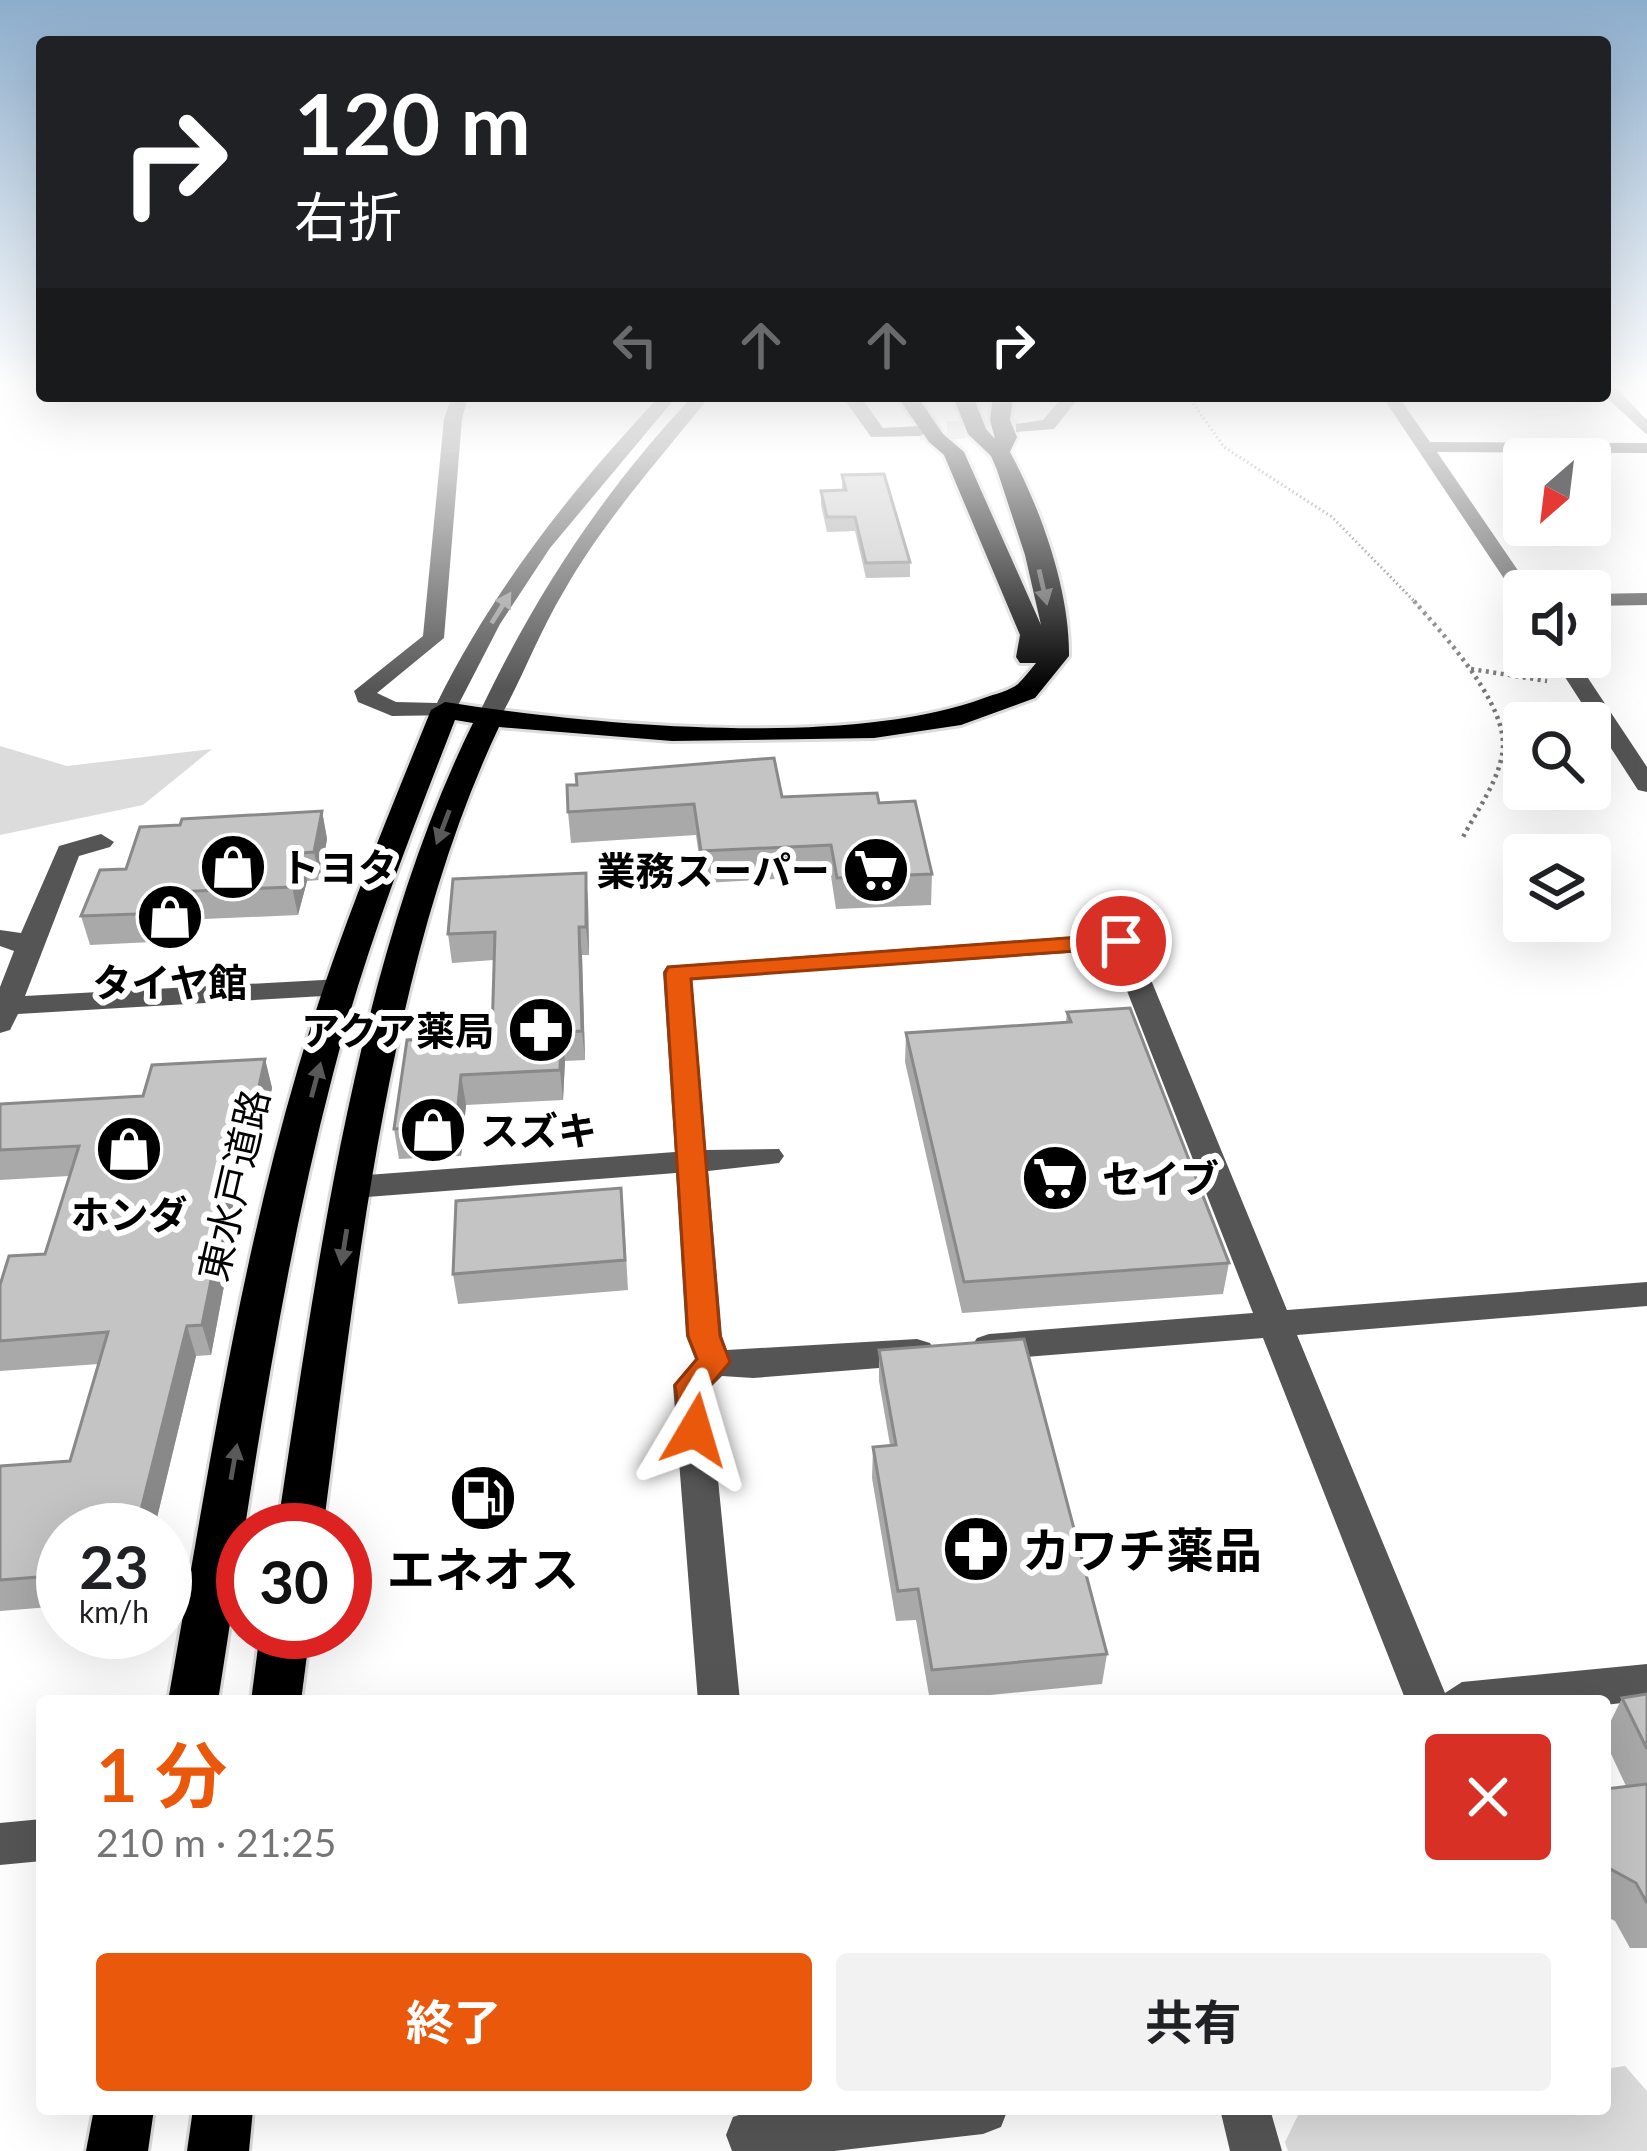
<!DOCTYPE html>
<html lang="ja">
<meta charset="utf-8">
<style>
:root{--surface:#fff;--page:#f2f2f2;--text:#202124;--muted:#757577;--accent:#ea580c}
body{margin:0;font-family:Lato,"Noto Sans JP",sans-serif;background:var(--page);color:var(--text);height:100vh;display:flex;flex-direction:column;font-size:45px;white-space:nowrap}
*{box-sizing:border-box;margin:0}
p{font-size:39px;color:var(--muted)}
.icon{flex:none;width:66px;height:66px;fill:none;stroke:currentColor;stroke-width:2;stroke-linecap:round;stroke-linejoin:round}
.map{position:relative;flex:1;overflow:hidden}
.panel{position:absolute;left:36px;top:1695px;width:1575px;height:420px;display:flex;flex-direction:column;background:var(--surface);border-radius:12px;box-shadow:0 12px 48px #0002}
.panel>*{flex:none}
.top-card{position:absolute;left:36px;top:36px;width:1575px;height:366px;border-radius:12px;box-shadow:0 12px 48px #0002;background:#202124;color:#fff;overflow:hidden}
.needle{width:78px;rotate:208deg}
.controls{position:absolute;left:1503px;top:438px;display:grid;gap:24px}
.controls a{display:grid;place-items:center;width:108px;height:108px;border-radius:12px;background:var(--surface);box-shadow:0 12px 48px #0002;font-size:60px}
.speed{position:absolute;left:36px;top:1503px;display:flex;gap:24px;font-size:60px;font-weight:700;text-align:center}
.speed>*{display:grid;place-content:center;width:156px;height:156px;border-radius:50%;background:var(--surface);box-shadow:0 12px 48px #0002;line-height:1}
.speed small{font-size:30px;font-weight:400}
.speed .limit{border:18px solid #d22;background:#fff;color:#111}
.pin{position:absolute;display:grid;place-items:center;width:102px;height:102px;color:#fff;margin:-51px;border:6px solid #fff;border-radius:50%;box-shadow:0 3px 12px #0007}
.me{position:absolute;width:132px;margin:-66px;rotate:7deg;stroke-linejoin:round;filter:drop-shadow(0 0 9px #0008)}
.turn{display:flex;align-items:center;gap:42px;height:252px;padding:0 60px;font-size:54px}
.turn .icon{width:156px;height:156px;stroke-width:2.5}
.turn b{display:block;font-size:84px;line-height:102px}
.lanes{display:flex;align-items:center;height:114px;padding:0 60px;background:#0003;justify-content:center;gap:60px;direction:ltr}
.lanes .off{opacity:.35}
.round{display:grid;place-items:center;flex:none;width:126px;height:126px;border-radius:12px;background:var(--page)}
.summary{display:flex;align-items:center;justify-content:space-between;height:204px;padding:0 60px}
h1{font-size:72px;font-weight:700;line-height:90px;color:var(--accent)}
.cta{display:flex;gap:24px;margin-top:auto;padding:24px 60px}
.cta a{flex:1;height:138px;border-radius:12px;background:var(--accent);color:#fff;font-size:48px;font-weight:700;line-height:138px;text-align:center}
.cta a+a{background:var(--page);color:var(--text)}
.map>svg:first-child{display:block}
.green{fill:#dcdcdc}
.lines{fill:none;stroke-linecap:round;stroke-linejoin:round}
.minor-tunnel{stroke:#d9d9d9;stroke-width:18;stroke-dasharray:18 9;stroke-linecap:butt}
.highway-casing{stroke:#dbdbdb;stroke-width:6}
.path-far1{stroke:#777;stroke-width:3;stroke-dasharray:1.5 3;stroke-linecap:butt}
.path{stroke:#777;stroke-width:4.5;stroke-dasharray:3 4.5;stroke-linecap:butt}
.minor{fill:#555;fill-rule:evenodd}
.highway{fill:#000;fill-rule:evenodd}
.wall{fill:#a9a9a9}
.shaded-wall{fill:#898989}
.building{fill:#c4c4c4;stroke:#898989;stroke-width:3}
.oneway{fill:#595959}
.oneway2{fill:#999}
.route{fill:#ea580c;stroke:#983908;stroke-width:3}
.labels{text-anchor:middle;dominant-baseline:central;stroke-width:12;stroke-linejoin:round;paint-order:stroke}
.poi-label{font-size:39px;font-weight:bold;fill:#000;stroke:#fff;text-anchor:start}
.street-label{font-size:39px;fill:#000;stroke:#fff}
.near-poi-label{font-size:48px;font-weight:bold;fill:#000;stroke:#fff;text-anchor:start}
</style>
<div class="map">
<svg width="1647" height="2151" viewBox="0 0 1647 2151">
<rect width="100%" height="100%" fill="#fff"/>
<!-- green -->
<g class="green">
<path d="M0,746L67,766L212,749L143,805L0,835Z"/>
<path d="M1625,2066L1647,2091V2151H1288L1285,2142L1301,2109H1605V2069Z"/>
</g>
<g class="lines">
<!-- minor-tunnel -->
<path class="minor-tunnel" d="M920,431L1022,428"/>
<defs>
<g id="highway">
<path d="M897,396H917L943,434L964,452L1041,625L1025,555L997,470L991,456L968,434L953,396H973L986,429L995,439L990,420L993,396H1013L1010,420L1017,437L1010,452C1041,509 1070,591 1069,656L1035,698L961,725L874,738L672,741L499,727C388,961 357,1274 323,1530H277C317,1270 356,960 473,723L455,720C410,836 364,952 333,1074C279,1281 251,1492 218,1701H168C206,1489 237,1275 298,1068C334,946 383,828 431,710L445,702C590,725 847,749 984,698C995,694 1009,691 1018,684C1024,678 1030,670 1036,663H1020L1016,657L1020,635L944,455L929,442Z"/>
<path d="M260,1632H310L301,1701H251Z"/>
<path d="M94,2109H154L148,2151H86Z"/>
<path d="M193,2109H253L249,2151H187Z"/>
</g>
</defs>
<!-- highway casing -->
<use href="#highway" class="highway-casing"/>
<!-- path-far1 -->
<path class="path-far1" d="M1188,396L1224,447L1332,517L1417,604"/>
<!-- path -->
<g class="path">
<path d="M1414,601C1443,634 1501,697 1503,742C1504,774 1477,810 1463,837"/>
<path d="M1471,669L1547,681"/>
</g>
<!-- minor -->
<g class="minor">
<path d="M1605,389H1617L1647,420V435L1605,396Z"/>
<path d="M452,396H468L462,419L444,638L377,693L396,702L437,703C494,588 572,489 660,396H677L550,548L500,624L453,715L392,716L358,702L354,691L423,636L444,419Z"/>
<path d="M693,396H710C659,460 605,519 564,591C538,634 521,682 496,725H480L476,720C532,600 602,492 693,396Z"/>
<path d="M842,396H860L883,428L920,426L929,431L920,436L871,437Z"/>
<path d="M1063,396H1080L1054,429L1016,432V424L1043,420Z"/>
<path d="M1382,396H1398L1430,442L1647,443V453L1437,452L1532,591H1524V600L1517,598Z"/>
<path d="M1647,593V605L1590,606V594Z"/>
<path d="M1552,657H1574L1647,767V792L1638,790Z"/>
<path d="M101,834L114,842L110,847L79,856L25,996L341,979L355,987L341,995L18,1014L10,1030L0,1033V987L14,951L0,946V930L21,933L59,846Z"/>
<path d="M1121,933L1135,941L1287,1310L1647,1282V1306L1297,1335L1445,1693L1462,1682L1647,1664V1700L1605,1705V1701H1406L1263,1338L989,1360L977,1356L971,1347L977,1338L989,1334L1253,1313L1111,950L692,979L706,1150L779,1149L784,1156L779,1163L708,1171L722,1336L727,1350L917,1339L930,1343L935,1352L930,1361L917,1365L753,1378L722,1376L709,1389L740,1701H698L673,1385L695,1359L686,1336L676,1173L354,1198L343,1195L338,1187L343,1179L354,1176L675,1152L663,972L667,966Z"/>
<path d="M42,1819V1861L0,1865V1823Z"/>
<path d="M756,2109H1008L1001,2127L983,2134L834,2151H732L726,2135L733,2117Z"/>
<path d="M1220,2109H1270L1282,2151H1230Z"/>
</g>
<!-- highway -->
<use href="#highway" class="highway"/>
</g>
<!-- wall -->
<g class="wall">
<path d="M842,475L910,562V577L866,578L855,531L827,532L821,505V491L842,490Z"/>
<path d="M782,797L879,803L932,874L931,905L836,909L831,876L703,883L696,835L571,843L568,812Z"/>
<path d="M322,811L327,839L320,880L307,881L298,915L181,920L173,941L90,945L81,916L126,869L180,825Z"/>
<path d="M588,901L589,955H582L585,1060L565,1061L563,1100L466,1105L461,1156L399,1159L394,1129L492,1035L494,960L452,963L448,934Z"/>
<path d="M1067,1012L1229,1263L1223,1294L962,1313L905,1062L906,1033L1066,1022Z"/>
<path d="M265,1059L272,1088L255,1165L241,1166L223,1255L227,1270L211,1355L196,1356L154,1530H63V1606L0,1611V1466L70,1461L99,1364L0,1371V1285L45,1254L69,1176L0,1180V1104L143,1096Z"/>
<path d="M624,1218L628,1290L458,1304L453,1274Z"/>
<path d="M879,1350L1107,1654L1102,1684L930,1701L916,1620L896,1621L872,1478L873,1447L890,1445L879,1381Z"/>
<path d="M1647,1694V1948H1630L1615,1921L1605,1916V1788L1626,1786L1605,1741V1733L1622,1698Z"/>
</g>
<!-- shaded-wall -->
<g class="shaded-wall">
<path d="M322,811L327,839L320,880L314,852Z"/>
<path d="M301,853L307,881L298,915L292,887Z"/>
<path d="M586,873L588,901L589,955L586,927Z"/>
<path d="M173,892L181,920L173,941L166,913Z"/>
<path d="M579,927L582,955L585,1060L582,1031Z"/>
<path d="M561,1032L565,1061L563,1100L560,1070Z"/>
<path d="M265,1059L272,1088L255,1165L248,1136Z"/>
<path d="M461,1075L466,1105L461,1156L456,1126Z"/>
<path d="M234,1137L241,1166L223,1255L227,1270L211,1355L202,1325L211,1241Z"/>
<path d="M187,1326L196,1356L154,1530H136Z"/>
</g>
<!-- building -->
<g class="building">
<path d="M884,474L910,562L866,563L855,517H827L821,491L846,490L842,475Z"/>
<path d="M774,758L782,797L877,793L879,803L915,801L932,874L837,878L831,845L701,851L694,804L568,812L567,785H577L576,774Z"/>
<path d="M322,811L314,852L301,853L292,887L173,892L166,913L81,916L100,870L126,869L140,827L180,825L182,819Z"/>
<path d="M586,873V927H579L582,1031L561,1032L560,1070L461,1075L456,1126L394,1129L407,1040L492,1035L495,932L448,934L453,879Z"/>
<path d="M1130,1008L1229,1263L964,1282L906,1033L1071,1022L1067,1012Z"/>
<path d="M265,1059L248,1136L234,1137L211,1241H219L202,1325L187,1326L136,1530H63V1575L0,1580V1466L70,1461L108,1332L0,1341V1285L9,1256L45,1254L79,1146L0,1150V1104L143,1096L152,1065Z"/>
<path d="M621,1188L625,1260L453,1274L456,1201Z"/>
<path d="M1024,1339L1107,1654L932,1670L918,1589L898,1591L873,1447L896,1445L879,1350Z"/>
<path d="M1647,1694V1749L1622,1698Z"/>
<path d="M1647,1784V1903L1636,1883L1605,1866V1789Z"/>
</g>
<!-- one-way arrows -->
<defs><path id="oneway-solid" d="M-6-.8H1V-3.2L6.5 0L1 3.2V.8H-6Z" transform="scale(3)"/></defs>
<g class="oneway">
<use href="#oneway-solid" transform="translate(1043 587) rotate(77)"/>
<use href="#oneway-solid" transform="translate(443 827) rotate(111)"/>
<use href="#oneway-solid" transform="translate(316 1080) rotate(-75)"/>
<use href="#oneway-solid" transform="translate(344 1247) rotate(99)"/>
<use href="#oneway-solid" transform="translate(234 1462) rotate(-80)"/>
</g>
<use class="oneway2" href="#oneway-solid" transform="translate(501 608) rotate(-58)"/>
<!-- sky -->
<linearGradient id="sky" x2="0" y2="1"><stop stop-color="#8cadcc"/><stop offset="0.56" stop-color="#fff"/><stop offset="1" stop-color="#fff" stop-opacity="0"/></linearGradient>
<rect width="1647" height="690" fill="url(#sky)"/>
<!-- route -->
<path class="route" d="M1121,934L1130,936L1134,941L1130,947L691,979L720,1336L730,1362L708,1388L712,1430L707,1439L695,1443L683,1439L675,1385L697,1359L688,1336L665,973L668,967Z"/>
<!-- icons -->
<defs>
<symbol id="shop-disc" viewBox="-11 -11 22 22"><circle r="9.5" fill="#000" stroke="#fff"/><path d="M-5-2.5h2.3a2.7 3.5 0 0 1 5.4 0H5L5.5 6h-11ZM-1.5-2.5h3a1.5 2.3 0 0 0-3 0Z" fill="#fff"/></symbol>
<symbol id="supermarket-disc" viewBox="-11 -11 22 22"><circle r="9.5" fill="#000" stroke="#fff"/><path d="M-6-5.5h2.5l.6 2H6L4.5 2H-2.5L-4.4-4H-6ZM-1.5 3.2a1.3 1.3 0 1 0 .1 0ZM3 3.2a1.3 1.3 0 1 0 .1 0Z" fill="#fff"/></symbol>
<symbol id="pharmacy-disc" viewBox="-11 -11 22 22"><circle r="9.5" fill="#000" stroke="#fff"/><path d="M-2-6h4v4h4v4h-4v4h-4v-4h-4v-4h4Z" fill="#fff"/></symbol>
<symbol id="fuel-disc" viewBox="-11 -11 22 22"><circle r="9.5" fill="#000" stroke="#fff"/><path d="M-5.5-6h7V0h2V4h1.3V-2.5L3-4.5l.8-.8L6-3V5H2.5V1h-1V6h-7ZM-4.2-4.7v3.2H.2V-4.7Z" fill="#fff"/></symbol>
</defs>
<g fill-rule="evenodd">
<use href="#shop-disc" x="195" y="829" width="76" height="76"/>
<use href="#supermarket-disc" x="838" y="832" width="76" height="76"/>
<use href="#shop-disc" x="132" y="879" width="76" height="76"/>
<use href="#pharmacy-disc" x="503" y="992" width="76" height="76"/>
<use href="#shop-disc" x="395" y="1092" width="76" height="76"/>
<use href="#shop-disc" x="91" y="1111" width="76" height="76"/>
<use href="#supermarket-disc" x="1017" y="1140" width="76" height="76"/>
<use href="#fuel-disc" x="445" y="1460" width="76" height="76"/>
<use href="#pharmacy-disc" x="938" y="1511" width="76" height="76"/>
</g>
<g class="labels">
<!-- poi labels -->
<g class="poi-label">
<text x="280" y="867">トヨタ</text>
<text x="830" y="870" text-anchor="end">業務スーパー</text>
<text x="170" y="982" text-anchor="middle">タイヤ館</text>
<text x="494" y="1030" text-anchor="end">アクア薬局</text>
<text x="480" y="1130">スズキ</text>
<text x="1102" y="1178">セイブ</text>
<text x="129" y="1214" text-anchor="middle">ホンダ</text>
</g>
<!-- street labels -->
<g class="street-label">
<text transform="translate(233 1185) rotate(-77)">東水戸道路</text>
</g>
<!-- near-poi labels -->
<g class="near-poi-label">
<text x="1022" y="1549">カワチ薬品</text>
<text x="483" y="1568" text-anchor="middle">エネオス</text>
</g>
</g>
</svg>
<div class="controls">
<a><svg class="needle" viewBox="-14 -14 28 28"><path d="M0-13l5 13h-10z" fill="#e53935"/><path d="M0 13l5-13h-10z" fill="#757577"/></svg></a>
<a><svg class="icon" aria-label="sound" viewBox="0 0 24 24"><path d="M4 9h4l5-4v14l-5-4H4zM17 9q2 3 0 6"/></svg></a>
<a><svg class="icon" aria-label="search" viewBox="0 0 24 24"><circle cx="10" cy="10" r="6"/><path d="M15 15l6 6"/></svg></a>
<a><svg class="icon" aria-label="layers" viewBox="0 0 24 24"><path d="M12 4l9 5-9 5-9-5zM3 14l9 5 9-5"/></svg></a>
</div>
<div class="speed"><div>23<small>km/h</small></div><div class="limit">30</div></div>
<div class="pin" style="left:1121px;top:941px;background:#d93025"><svg class="icon" aria-label="arrive" viewBox="0 0 24 24"><path d="M6 21V4h12l-3 4 3 4H6"/></svg></div>
<svg class="me" style="left:695px;top:1430px" viewBox="-20 -20 40 40"><path d="M0-17L14 15 0 8-14 15z" fill="#ea580c" stroke="#fff" stroke-width="4"/></svg>
<div class="top-card">
<div class="turn"><svg class="icon" aria-label="right" viewBox="0 0 24 24"><path d="M7 20v-9h11M14 6l5 5-5 5"/></svg><div><b>120 m</b>右折</div></div>
<div class="lanes"><svg class="icon off" aria-label="left" viewBox="0 0 24 24"><path d="M17 20v-9H6M10 6l-5 5 5 5"/></svg><svg class="icon off" aria-label="ahead" viewBox="0 0 24 24"><path d="M12 20V5M6 11l6-6 6 6"/></svg><svg class="icon off" aria-label="ahead" viewBox="0 0 24 24"><path d="M12 20V5M6 11l6-6 6 6"/></svg><svg class="icon" aria-label="right" viewBox="0 0 24 24"><path d="M7 20v-9h11M14 6l5 5-5 5"/></svg></div>
</div>
<section class="panel">
<div class="summary"><div><h1>1 分</h1><p>210 m · 21:25</p></div><a class="round" style="background:#d93025;color:#fff"><svg class="icon" aria-label="close" viewBox="0 0 24 24"><path d="M6 6l12 12M18 6L6 18"/></svg></a></div>
<div class="cta"><a>終了</a><a>共有</a></div>
</section>
</div>
